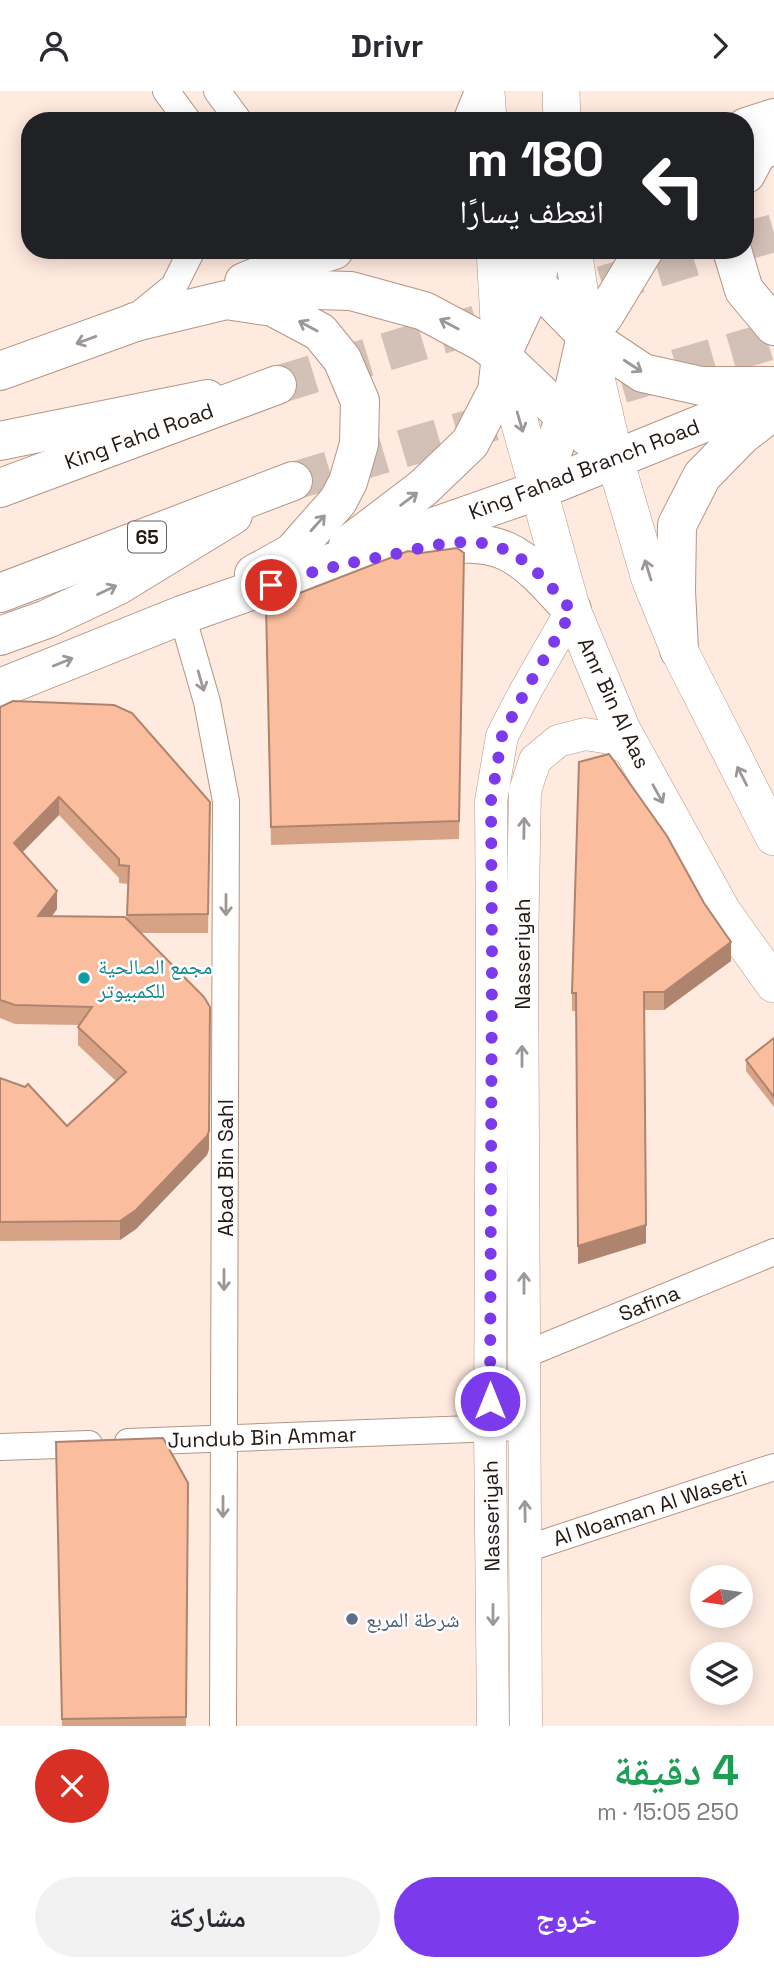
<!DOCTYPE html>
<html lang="ar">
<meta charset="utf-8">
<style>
:root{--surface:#fff;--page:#f2f2f3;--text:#2b2b33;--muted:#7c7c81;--accent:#7c3aed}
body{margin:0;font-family:"Space Grotesk","Noto Naskh Arabic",sans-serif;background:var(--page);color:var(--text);direction:rtl;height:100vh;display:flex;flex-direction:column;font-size:26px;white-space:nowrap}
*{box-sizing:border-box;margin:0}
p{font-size:23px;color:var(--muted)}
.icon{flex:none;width:38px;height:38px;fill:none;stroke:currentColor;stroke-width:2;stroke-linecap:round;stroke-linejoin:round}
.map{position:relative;height:1635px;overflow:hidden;direction:ltr}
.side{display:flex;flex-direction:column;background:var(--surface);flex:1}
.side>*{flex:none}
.hud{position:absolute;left:21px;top:21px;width:733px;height:147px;border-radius:28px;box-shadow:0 4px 18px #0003;direction:rtl;background:#202124;color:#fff;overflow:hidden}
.needle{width:46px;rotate:257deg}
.fabs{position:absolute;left:690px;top:1474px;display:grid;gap:14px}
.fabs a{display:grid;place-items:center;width:63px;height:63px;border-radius:50%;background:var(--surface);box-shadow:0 4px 18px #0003;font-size:35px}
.pin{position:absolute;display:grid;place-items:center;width:60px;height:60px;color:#fff;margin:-30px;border:4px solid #fff;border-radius:50%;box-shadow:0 2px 7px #0007}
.me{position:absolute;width:77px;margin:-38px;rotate:0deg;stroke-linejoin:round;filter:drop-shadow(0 0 5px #0008)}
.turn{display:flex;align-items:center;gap:24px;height:147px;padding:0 35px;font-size:32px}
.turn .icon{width:91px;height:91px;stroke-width:2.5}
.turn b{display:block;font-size:49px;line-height:60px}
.round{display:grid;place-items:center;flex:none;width:74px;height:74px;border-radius:37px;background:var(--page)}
.overview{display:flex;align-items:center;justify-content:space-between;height:119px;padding:0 35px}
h1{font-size:42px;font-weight:700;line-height:52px;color:#1e9e55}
.primary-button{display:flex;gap:14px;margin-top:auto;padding:14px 35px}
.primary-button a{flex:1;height:80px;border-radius:42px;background:var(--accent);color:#fff;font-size:28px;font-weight:700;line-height:80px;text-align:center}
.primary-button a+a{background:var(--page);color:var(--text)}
header{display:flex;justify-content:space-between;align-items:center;height:91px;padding:0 35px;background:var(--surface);font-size:32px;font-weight:700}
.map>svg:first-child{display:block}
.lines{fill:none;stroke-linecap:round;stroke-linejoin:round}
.motorway-tunnel{stroke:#d3c0b6;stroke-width:38;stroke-dasharray:38 19;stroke-linecap:butt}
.minor-casing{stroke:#b59584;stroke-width:28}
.tertiary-casing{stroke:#b59584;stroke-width:33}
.secondary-casing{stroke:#b59584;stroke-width:38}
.primary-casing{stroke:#b59584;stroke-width:40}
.motorway-casing{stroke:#b59584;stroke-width:40}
.minor{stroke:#fff;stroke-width:26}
.tertiary{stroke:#fff;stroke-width:32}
.secondary{stroke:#fff;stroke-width:37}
.primary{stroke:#fff;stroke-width:38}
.motorway{stroke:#fff;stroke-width:38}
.wall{fill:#d7a387;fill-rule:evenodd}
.shaded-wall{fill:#af846e}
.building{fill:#fabd9d;stroke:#af846e;stroke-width:2}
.oneway{stroke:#9d9895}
.route{stroke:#7c3aed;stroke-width:12;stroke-dasharray:0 21.6}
.culture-dot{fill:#0f9aa8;stroke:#fff;stroke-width:2.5}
.service-dot{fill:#5c6f8a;stroke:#fff;stroke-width:2.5}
.labels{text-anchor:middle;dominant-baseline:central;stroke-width:5;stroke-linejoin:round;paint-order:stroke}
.shield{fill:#fff;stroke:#665e5a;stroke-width:2}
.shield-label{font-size:19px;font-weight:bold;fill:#251913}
.street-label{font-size:21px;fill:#251913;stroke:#fff}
.culture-label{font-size:21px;fill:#0d838f;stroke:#fff;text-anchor:start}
.service-label{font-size:21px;fill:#4e5e75;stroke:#fff;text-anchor:start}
</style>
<header><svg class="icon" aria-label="forward" viewBox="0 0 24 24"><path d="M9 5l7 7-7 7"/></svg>Drivr<svg class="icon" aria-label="person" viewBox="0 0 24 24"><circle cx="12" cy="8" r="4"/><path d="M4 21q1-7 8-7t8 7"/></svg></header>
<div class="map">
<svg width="774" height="1635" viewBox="0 0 774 1635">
<rect width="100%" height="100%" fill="#ffeadf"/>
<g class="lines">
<!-- motorway-tunnel -->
<g class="motorway-tunnel">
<path d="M746,150L774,142"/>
<path d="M548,211L716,159"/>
<path d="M277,294L484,231"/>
<path d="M567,309L774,249"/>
<path d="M293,390L503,328"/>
</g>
<defs>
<g id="minor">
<path d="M166,0L188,30"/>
<path d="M217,0L239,30"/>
<path d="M466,30L478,0"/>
<path d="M136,226L174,195L192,159"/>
<path d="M182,524L207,611L226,710L223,1635"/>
<path d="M524,1264L774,1161"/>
<path d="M128,1351L524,1336"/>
<path d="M0,1356L89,1353"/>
<path d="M526,1458L774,1376"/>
</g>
<g id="tertiary">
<path d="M493,1635L490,1337L492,866L491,710L502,645L526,599L572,519"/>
<path d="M526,1635L522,857L525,700L535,669L558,650L585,643L610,647L636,663"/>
</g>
<g id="secondary">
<path d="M486,0L488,30"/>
<path d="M561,0L562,30"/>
<path d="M495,159L501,265L572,519L622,639L722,820L774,893"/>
<path d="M573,159L586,244L615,369L650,488L679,559L774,746"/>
</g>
<g id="primary">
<path d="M746,36L774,27"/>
<path d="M746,83L757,62L774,53"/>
<path d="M732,159L744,199L774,235"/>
<path d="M523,170L535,192L586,244L643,282L701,295H774"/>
<path d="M244,191L288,173L334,159"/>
<path d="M245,197L351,200L424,220L484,252L501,265L565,326L615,369"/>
<path d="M135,231L226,209L273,216L320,241L342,268L360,310L359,353L348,391L338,410L292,462L254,483"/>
<path d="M0,280L158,223"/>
<path d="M0,350L207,308"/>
<path d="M539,399L573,303L586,244L604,225L644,159"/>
<path d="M348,454L423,397L470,352L497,300L501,265L535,192L544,159"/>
<path d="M417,459C502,442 518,459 572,519"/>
<path d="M0,545L47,528L117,495L233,424"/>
<path d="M679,559L676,500L677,434L702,385L741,345L774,319"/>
<path d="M0,597L182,524L539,399L736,319L774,307"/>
</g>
<g id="motorway">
<path d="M0,397L277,294"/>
<path d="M0,502L293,390"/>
</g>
</defs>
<!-- minor casing -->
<use href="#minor" class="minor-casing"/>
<!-- tertiary casing -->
<use href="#tertiary" class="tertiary-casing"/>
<!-- secondary casing -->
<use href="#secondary" class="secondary-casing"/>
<!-- primary casing -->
<use href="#primary" class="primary-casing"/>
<!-- motorway casing -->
<use href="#motorway" class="motorway-casing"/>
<!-- minor -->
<use href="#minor" class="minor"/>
<!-- tertiary -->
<use href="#tertiary" class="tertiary"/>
<!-- secondary -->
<use href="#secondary" class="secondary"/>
<!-- primary -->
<use href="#primary" class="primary"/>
<!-- motorway -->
<use href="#motorway" class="motorway"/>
</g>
<!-- wall -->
<g class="wall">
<path d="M421,462H464L459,748L271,754L266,533Z"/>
<path d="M0,616L210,711L208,842H141L209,1058L207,1064L136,1138L120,1149L0,1150V987L67,1035L116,990L78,954V936L79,934L15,933L0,927ZM59,724L119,787V792L128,793L127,828L52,825L57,818L22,761Z"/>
<path d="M731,870L664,919H644L646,1152L578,1173L576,920H572V902Z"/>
<path d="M774,947V1016L746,980V969Z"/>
<path d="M56,1370L188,1392L186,1635H62Z"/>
</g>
<!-- shaded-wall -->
<g class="shaded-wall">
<path d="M59,706V724L14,770V752Z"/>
<path d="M57,800V818L38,844V825Z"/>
<path d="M731,851V870L664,919V901Z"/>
<path d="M210,916L209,1058L207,1064L136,1138L120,1149V1130Z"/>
<path d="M646,1134V1152L578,1173V1155Z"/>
</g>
<!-- building -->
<g class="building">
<path d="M457,457L464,462L459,730L271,736L266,515L408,460L421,462Z"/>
<path d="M13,610L114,614L132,622L210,711L208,823L127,824L129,775L119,774V768L59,706L14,752L57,800L38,825L125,826L204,906L210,916L209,1040L207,1045L136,1119L120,1130L0,1131V987L25,996L28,993L67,1035L126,981L78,936L92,916L15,914L0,909V616Z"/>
<path d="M609,663L667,745L704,812L731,851L664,901H644L646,1134L578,1155L576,902H572L579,671Z"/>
<path d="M774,947V1006L746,969Z"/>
<path d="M163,1347L188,1392L186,1626L62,1628L56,1351Z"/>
</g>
<!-- one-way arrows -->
<defs><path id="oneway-shaft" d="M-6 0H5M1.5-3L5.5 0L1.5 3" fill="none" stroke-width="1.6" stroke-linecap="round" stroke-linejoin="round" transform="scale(1.75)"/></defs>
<g class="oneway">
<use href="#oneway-shaft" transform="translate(449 233) rotate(-152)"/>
<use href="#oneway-shaft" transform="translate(308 235) rotate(-152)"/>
<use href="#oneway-shaft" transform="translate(86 249) rotate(160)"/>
<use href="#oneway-shaft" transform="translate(633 275) rotate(33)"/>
<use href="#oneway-shaft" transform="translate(520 331) rotate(74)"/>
<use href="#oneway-shaft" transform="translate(409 408) rotate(-37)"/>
<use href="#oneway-shaft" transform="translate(318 432) rotate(-48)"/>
<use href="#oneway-shaft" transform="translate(648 479) rotate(-107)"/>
<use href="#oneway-shaft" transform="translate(107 499) rotate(-26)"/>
<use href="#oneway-shaft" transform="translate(63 571) rotate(-22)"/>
<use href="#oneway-shaft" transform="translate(201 590) rotate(74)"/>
<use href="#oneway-shaft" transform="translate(742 685) rotate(-117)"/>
<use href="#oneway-shaft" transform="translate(658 703) rotate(61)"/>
<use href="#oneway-shaft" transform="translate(524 737) rotate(-89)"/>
<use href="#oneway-shaft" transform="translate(226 814) rotate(90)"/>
<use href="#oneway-shaft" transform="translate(522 965) rotate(-90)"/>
<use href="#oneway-shaft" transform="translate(224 1189) rotate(90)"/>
<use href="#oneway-shaft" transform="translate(524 1192) rotate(-90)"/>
<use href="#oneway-shaft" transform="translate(223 1416) rotate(90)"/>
<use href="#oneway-shaft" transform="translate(525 1420) rotate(-91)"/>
<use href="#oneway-shaft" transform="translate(493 1524) rotate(90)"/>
</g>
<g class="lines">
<!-- route -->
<path class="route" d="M271,494C310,480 349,472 390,464C424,457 466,443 501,457C531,469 551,496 572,520L526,599L502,645L491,710L492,866L490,1310"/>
</g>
<!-- markers -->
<circle class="culture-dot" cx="84" cy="887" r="7"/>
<circle class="service-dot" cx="352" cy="1528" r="7"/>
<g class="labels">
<!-- shield labels -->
<rect class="shield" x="128" y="430.5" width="38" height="31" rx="5"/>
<g class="shield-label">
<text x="147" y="446">65</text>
</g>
<!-- street labels -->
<g class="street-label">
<text transform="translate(139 345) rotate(-20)">King Fahd Road</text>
<text transform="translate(584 378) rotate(-21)">King Fahad Branch Road</text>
<text transform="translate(614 612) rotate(65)">Amr Bin Al Aas</text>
<text transform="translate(522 863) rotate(-90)">Nasseriyah</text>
<text transform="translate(225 1077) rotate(-90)">Abad Bin Sahl</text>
<text transform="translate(649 1212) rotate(-22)">Safina</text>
<text transform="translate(262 1346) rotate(-2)">Jundub Bin Ammar</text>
<text transform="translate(650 1417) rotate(-18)">Al Noaman Al Waseti</text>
<text transform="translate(491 1425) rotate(-91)">Nasseriyah</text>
</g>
<!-- culture labels -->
<g class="culture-label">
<text x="98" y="875">مجمع الصالحية<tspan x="98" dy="24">للكمبيوتر</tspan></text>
</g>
<!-- service labels -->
<g class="service-label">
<text x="366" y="1528">شرطة المربع</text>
</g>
</g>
</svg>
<div class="fabs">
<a><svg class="needle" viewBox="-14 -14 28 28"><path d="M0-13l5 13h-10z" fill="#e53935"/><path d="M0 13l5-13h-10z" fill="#7c7c81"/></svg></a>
<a><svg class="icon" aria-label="layers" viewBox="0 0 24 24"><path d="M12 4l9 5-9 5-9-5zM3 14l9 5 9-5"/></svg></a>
</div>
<div class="pin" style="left:271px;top:494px;background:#d93025"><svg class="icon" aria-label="arrive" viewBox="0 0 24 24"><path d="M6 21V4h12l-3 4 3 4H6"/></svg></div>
<svg class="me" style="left:490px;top:1310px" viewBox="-20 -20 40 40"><circle r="17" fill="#7c3aed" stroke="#fff" stroke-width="3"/><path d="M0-11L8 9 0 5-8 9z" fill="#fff"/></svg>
<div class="hud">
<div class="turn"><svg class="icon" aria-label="left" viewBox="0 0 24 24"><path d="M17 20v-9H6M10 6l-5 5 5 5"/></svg><div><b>180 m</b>انعطف يسارًا</div></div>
</div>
</div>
<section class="side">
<div class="overview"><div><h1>4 دقيقة</h1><p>250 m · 15:05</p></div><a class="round" style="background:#d93025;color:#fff"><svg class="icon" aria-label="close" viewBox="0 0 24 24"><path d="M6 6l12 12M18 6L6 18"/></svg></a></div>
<div class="primary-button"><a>خروج</a><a>مشاركة</a></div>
</section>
